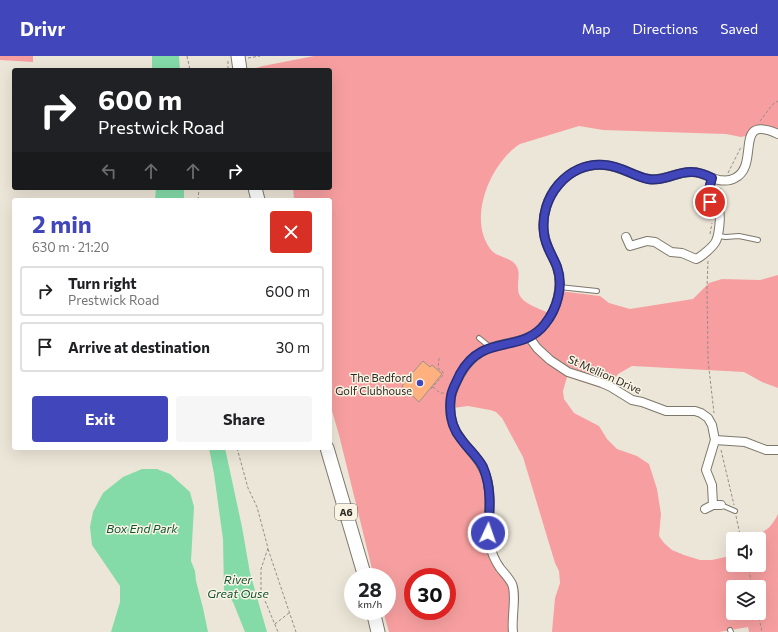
<!DOCTYPE html>
<meta charset="utf-8">
<style>
:root{--surface:#fff;--page:#f6f6f6;--text:#202124;--muted:#757577;--line:#e0e0e0;--accent:#4146bb}
body{margin:0;font-family:Commissioner,sans-serif;background:var(--page);color:var(--text);height:100vh;display:flex;flex-direction:column;font-size:15px;white-space:nowrap}
*{box-sizing:border-box;margin:0}
p{font-size:13px;color:var(--muted)}
.icon{flex:none;width:22px;height:22px;fill:none;stroke:currentColor;stroke-width:2;stroke-linecap:round;stroke-linejoin:round}
.map{position:relative;flex:1;overflow:hidden}
.drawer{position:absolute;left:12px;top:142px;width:320px;height:252px;display:flex;flex-direction:column;background:var(--surface);border-radius:4px;box-shadow:0 4px 16px #0002}
.drawer>*{flex:none}
.top-card{position:absolute;left:12px;top:12px;width:320px;height:122px;border-radius:4px;box-shadow:0 4px 16px #0002;background:#202124;color:#fff;overflow:hidden}
.buttons{position:absolute;left:726px;top:476px;display:grid;gap:8px}
.buttons a{display:grid;place-items:center;width:40px;height:40px;border-radius:4px;background:var(--surface);box-shadow:0 4px 16px #0002;font-size:20px}
.speed{position:absolute;left:344px;top:512px;display:flex;gap:8px;font-size:20px;font-weight:700;text-align:center}
.speed>*{display:grid;place-content:center;width:52px;height:52px;border-radius:50%;background:var(--surface);box-shadow:0 4px 16px #0002;line-height:1}
.speed small{font-size:10px;font-weight:400}
.speed .limit{border:6px solid #d22;background:#fff;color:#111}
.pin{position:absolute;display:grid;place-items:center;width:34px;height:34px;color:#fff;margin:-17px;border:2px solid #fff;border-radius:50%;box-shadow:0 1px 4px #0007}
.me{position:absolute;width:44px;margin:-22px;rotate:3deg;stroke-linejoin:round;filter:drop-shadow(0 0 3px #0008)}
.turn{display:flex;align-items:center;gap:14px;height:84px;padding:0 20px;font-size:18px}
.turn .icon{width:52px;height:52px;stroke-width:2.5}
.turn b{display:block;font-size:28px;line-height:34px}
.lanes{display:flex;align-items:center;height:38px;padding:0 20px;background:#0003;justify-content:center;gap:20px;direction:ltr}
.lanes .off{opacity:.35}
.round{display:grid;place-items:center;flex:none;width:42px;height:42px;border-radius:4px;background:var(--page)}
.overview{display:flex;align-items:center;justify-content:space-between;height:68px;padding:0 20px}
h1{font-size:24px;font-weight:700;line-height:30px;color:var(--accent)}
.cta{display:flex;gap:8px;margin-top:auto;padding:8px 20px}
.cta a{flex:1;height:46px;border-radius:4px;background:var(--accent);color:#fff;font-size:16px;font-weight:700;line-height:46px;text-align:center}
.cta a+a{background:var(--page);color:var(--text)}
ul{padding:0;list-style:none}
li{display:flex;align-items:center;gap:12px;height:50px;margin:0 8px 6px;padding:0 12px;border:2px solid var(--line);border-radius:4px}
li div{flex:1}
li b{display:block;font-size:15px}
li em{font-style:normal}
header{display:flex;align-items:center;gap:24px;box-sizing:border-box;height:56px;padding:0 20px;background:var(--accent);color:#fff}
header strong{font-size:19px}
nav{display:flex;gap:22px;margin-inline-start:auto;font-size:14px}
.map>svg:first-child{display:block}
.green{fill:#f79fa0;fill-rule:evenodd}
.water{fill:#84dba8}
.building{fill:#feb07e;stroke:#9e9189}
.lines{fill:none;stroke-linecap:round;stroke-linejoin:round}
.service-casing{stroke:#7d786b;stroke-width:6}
.minor-casing{stroke:#7d786b;stroke-width:10}
.trunk-casing{stroke:#7d786b;stroke-width:15}
.path{stroke:#948f85;stroke-width:1;stroke-dasharray:3 2;stroke-linecap:butt}
.service{stroke:#fff;stroke-width:4}
.minor{stroke:#fff;stroke-width:8}
.trunk{stroke:#fff;stroke-width:13}
.route-casing{stroke:#2a2e7a;stroke-width:10}
.route{stroke:#4146bb;stroke-width:7}
.poi-dot{fill:#4146bb;stroke:#faf4e5;stroke-width:1.5}
.labels{text-anchor:middle;dominant-baseline:central;stroke-width:3;stroke-linejoin:round;paint-order:stroke}
.shield{fill:#faf4e5;stroke:#68655c;stroke-width:1}
.shield-label{font-size:10px;font-weight:bold;fill:#2a2822}
.street-label{font-size:11px;fill:#2a2822;stroke:#faf4e5}
.poi-label{font-size:11px;fill:#2a2822;stroke:#faf4e5;text-anchor:end}
.water-label{font-size:12px;font-style:italic;fill:#125534;stroke:#faf4e5}
</style>
<header>
<strong>Drivr</strong>
<nav><a>Map</a><a>Directions</a><a>Saved</a></nav>
</header>
<div class="map">
<svg width="778" height="576" viewBox="0 0 778 576">
<rect width="100%" height="100%" fill="#ece6d8"/>
<!-- green -->
<g class="green">
<path d="M0,0H33V6L0,4Z"/>
<path d="M314,0H778V83L763,76L741,81L726,78L603,74L579,70L520,88C490,107 466,165 492,195C499,202 512,201 517,211C520,217 518,223 518,229C518,232 518,236 519,238C523,248 540,253 549,257L559,235L600,240L609,247L630,253L693,243L709,227L722,223L760,224L778,219V332L762,326L744,316L632,310L618,318L607,334L567,321L563,335L564,343L574,357L599,370L607,383L617,393L637,400L649,408L657,433L661,458L659,480L664,487L672,494L684,499L700,504H712L730,500L733,498V509H759V483H745C763,476 769,476 778,458V576H749L748,571L719,576H552L555,542L560,527L559,515L555,507L523,401L502,362L496,356L490,354L468,350L453,352L457,370L484,407L492,483L500,507L512,524L515,576H389L383,555H387V521H374L339,379L330,348V144H294L293,132H330V14H249L263,10ZM413,521H447V555H413ZM733,531H759V557H733Z"/>
</g>
<!-- water -->
<g class="water">
<path d="M152,0H179L180,14H152Z"/>
<path d="M156,132H184V144H155Z"/>
<path d="M209,392H225L242,471L250,517L267,576H245L233,546L224,535L223,483L214,418Z"/>
<path d="M142,413H157L170,418L190,436L194,451L191,505L195,515L196,525L203,552L208,576H111L120,546V530L92,489L90,471L93,456L103,437L123,421Z"/>
</g>
<!-- building -->
<path class="building" d="M423,305L430,311L432,309L442,318L419,346L402,330L407,324H406Z"/>
<g class="lines">
<defs>
<g id="service">
<path d="M718,180L726,181L739,180L758,184"/>
<path d="M559,231L597,235"/>
<path d="M479,282L490,291"/>
<path d="M721,449L735,455"/>
<path d="M730,574L731,576"/>
</g>
<g id="minor">
<path d="M626,181L630,190L647,185L655,186L671,196L682,197L696,203C701,201 714,190 716,185C719,179 721,160 719,154C716,148 709,147 708,140C708,134 711,127 712,122"/>
<path d="M529,281L537,292L550,304L568,316L602,327L611,331L632,344L642,346L666,355H695L701,357L708,362L712,369L715,384L706,414L712,429L713,449"/>
<path d="M715,384L745,386L766,394H778"/>
<path d="M705,453L713,449H721"/>
<path d="M513,576C511,562 517,540 512,528C509,522 504,517 500,512C495,505 491,495 489,486C486,465 493,444 487,423C479,393 449,385 450,349C450,338 455,329 460,319C468,305 479,294 496,290C515,285 532,285 545,268C558,252 563,230 557,211C553,200 545,190 544,177C539,142 567,106 604,109C621,110 634,121 650,123C665,125 678,115 693,116C702,116 710,122 719,124C725,125 730,125 735,122C761,109 732,57 778,78"/>
</g>
<g id="trunk">
<path d="M238,0L240,14"/>
<path d="M255,132L258,144"/>
<path d="M327,392L365,521"/>
<path d="M373,555L378,576"/>
</g>
</defs>
<!-- service casing -->
<use href="#service" class="service-casing"/>
<!-- minor casing -->
<use href="#minor" class="minor-casing"/>
<!-- trunk casing -->
<use href="#trunk" class="trunk-casing"/>
<!-- path -->
<g class="path">
<path d="M187,0L190,14"/>
<path d="M248,2L260,0"/>
<path d="M228,5V14"/>
<path d="M760,65L773,48L778,45"/>
<path d="M728,117L741,91"/>
<path d="M718,143L721,132"/>
<path d="M198,144L199,132"/>
<path d="M710,178L712,167"/>
<path d="M708,205L707,231L708,304L714,357"/>
<path d="M433,331L440,337H444"/>
<path d="M431,333L443,319V316L438,312L439,302"/>
<path d="M237,392L248,432L257,451L268,492L261,513V535L278,576"/>
<path d="M721,394L734,449"/>
<path d="M736,460L741,483"/>
<path d="M268,493L296,576"/>
<path d="M747,509L753,531"/>
<path d="M758,557L762,576"/>
<path d="M275,568L289,557"/>
</g>
<!-- service -->
<use href="#service" class="service"/>
<!-- minor -->
<use href="#minor" class="minor"/>
<!-- trunk -->
<use href="#trunk" class="trunk"/>
</g>
<g class="lines">
<defs>
<path id="route" d="M488,477C490,455 492,432 483,411C477,400 468,393 461,383C451,371 449,355 451,340C452,333 457,325 460,318C483,276 521,299 545,268C557,253 564,230 557,211C553,200 545,190 544,177C539,142 568,105 605,109C621,110 633,120 648,123C664,126 677,115 692,116C699,116 706,119 712,122C710,130 707,137 710,146"/>
</defs>
<!-- route casing -->
<use href="#route" class="route-casing"/>
<!-- route -->
<use href="#route" class="route"/>
</g>
<!-- markers -->
<circle class="poi-dot" cx="420" cy="327" r="4"/>
<g class="labels">
<!-- shield labels -->
<rect class="shield" x="335" y="448" width="22" height="16" rx="3"/>
<g class="shield-label">
<text x="346" y="456">A6</text>
</g>
<!-- street labels -->
<g class="street-label">
<text transform="translate(605 318) rotate(24)">St Mellion Drive</text>
</g>
<!-- poi labels -->
<g class="poi-label">
<text x="412" y="321">The Bedford<tspan x="412" dy="13">Golf Clubhouse</tspan></text>
</g>
<!-- water labels -->
<g class="water-label">
<text x="142" y="472">Box End Park</text>
<text x="238" y="523">River<tspan x="238" dy="14">Great Ouse</tspan></text>
</g>
</g>
</svg>
<div class="buttons">
<a><svg class="icon" aria-label="sound" viewBox="0 0 24 24"><path d="M4 9h4l5-4v14l-5-4H4zM17 9q2 3 0 6"/></svg></a>
<a><svg class="icon" aria-label="layers" viewBox="0 0 24 24"><path d="M12 4l9 5-9 5-9-5zM3 14l9 5 9-5"/></svg></a>
</div>
<div class="speed"><div>28<small>km/h</small></div><div class="limit">30</div></div>
<div class="pin" style="left:710px;top:146px;background:#d93025"><svg class="icon" aria-label="arrive" viewBox="0 0 24 24"><path d="M6 21V4h12l-3 4 3 4H6"/></svg></div>
<svg class="me" style="left:488px;top:477px" viewBox="-20 -20 40 40"><circle r="17" fill="#4146bb" stroke="#fff" stroke-width="3"/><path d="M0-11L8 9 0 5-8 9z" fill="#fff"/></svg>
<div class="top-card">
<div class="turn"><svg class="icon" aria-label="right" viewBox="0 0 24 24"><path d="M7 20v-9h11M14 6l5 5-5 5"/></svg><div><b>600 m</b>Prestwick Road</div></div>
<div class="lanes"><svg class="icon off" aria-label="left" viewBox="0 0 24 24"><path d="M17 20v-9H6M10 6l-5 5 5 5"/></svg><svg class="icon off" aria-label="ahead" viewBox="0 0 24 24"><path d="M12 20V5M6 11l6-6 6 6"/></svg><svg class="icon off" aria-label="ahead" viewBox="0 0 24 24"><path d="M12 20V5M6 11l6-6 6 6"/></svg><svg class="icon" aria-label="right" viewBox="0 0 24 24"><path d="M7 20v-9h11M14 6l5 5-5 5"/></svg></div>
</div>
<section class="drawer">
<div class="overview"><div><h1>2 min</h1><p>630 m · 21:20</p></div><a class="round" style="background:#d93025;color:#fff"><svg class="icon" aria-label="close" viewBox="0 0 24 24"><path d="M6 6l12 12M18 6L6 18"/></svg></a></div>
<ul>
<li><svg class="icon" aria-label="right" viewBox="0 0 24 24"><path d="M7 20v-9h11M14 6l5 5-5 5"/></svg><div><b>Turn right</b><p>Prestwick Road</p></div><em>600 m</em></li>
<li><svg class="icon" aria-label="arrive" viewBox="0 0 24 24"><path d="M6 21V4h12l-3 4 3 4H6"/></svg><div><b>Arrive at destination</b></div><em>30 m</em></li>
</ul>
<div class="cta"><a>Exit</a><a>Share</a></div>
</section>
</div>
